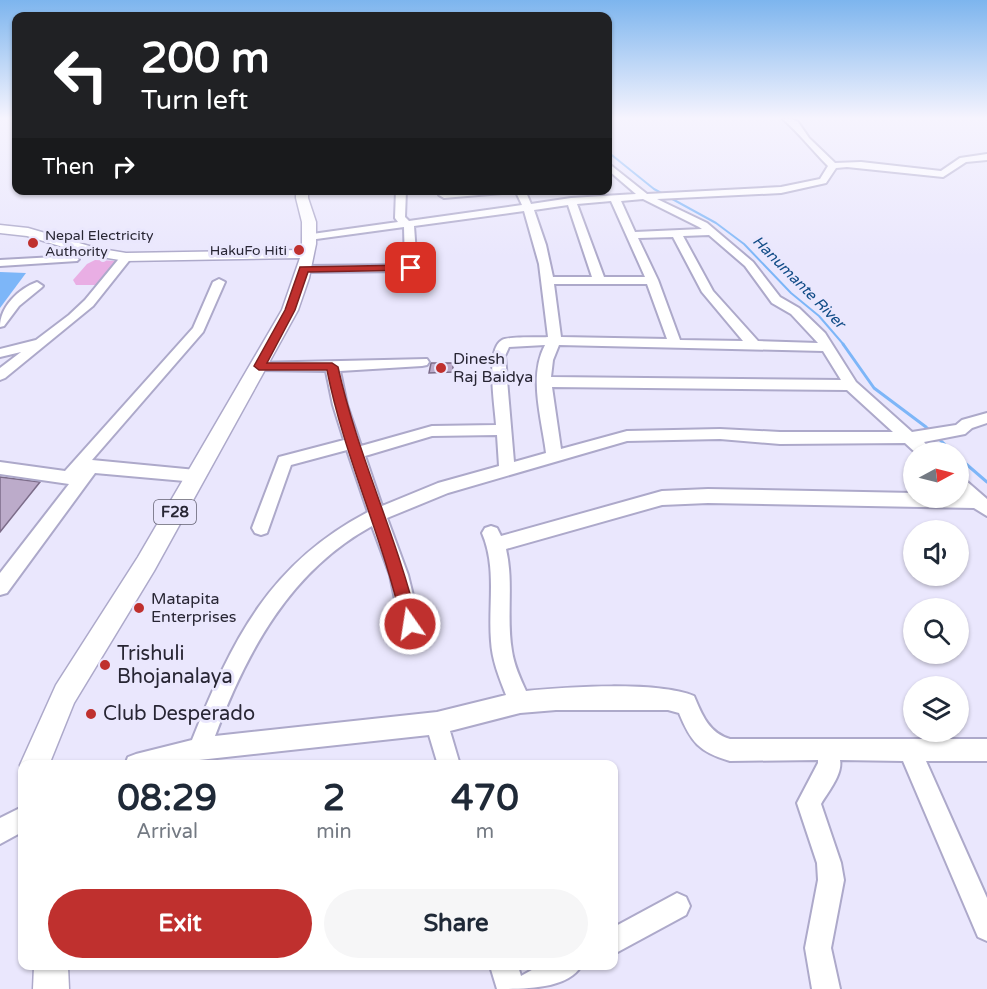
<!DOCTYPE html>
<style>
:root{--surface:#fff;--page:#f6f6f7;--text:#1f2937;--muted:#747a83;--accent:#bf302e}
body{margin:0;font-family:"Varela Round",sans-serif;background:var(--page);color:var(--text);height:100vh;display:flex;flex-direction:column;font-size:22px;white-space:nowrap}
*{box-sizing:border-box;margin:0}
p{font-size:20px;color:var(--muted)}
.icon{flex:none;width:33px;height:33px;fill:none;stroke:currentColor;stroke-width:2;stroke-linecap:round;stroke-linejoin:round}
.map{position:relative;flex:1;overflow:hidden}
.sheet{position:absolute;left:18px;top:760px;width:600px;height:210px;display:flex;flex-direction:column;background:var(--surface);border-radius:12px;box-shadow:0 2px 4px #0004}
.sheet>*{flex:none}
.top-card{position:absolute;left:12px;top:12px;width:600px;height:183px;border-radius:12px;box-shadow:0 2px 4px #0004;background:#202124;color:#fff;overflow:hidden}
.needle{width:39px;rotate:83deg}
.controls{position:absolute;left:903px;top:442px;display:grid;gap:12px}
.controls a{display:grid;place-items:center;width:66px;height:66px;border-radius:50%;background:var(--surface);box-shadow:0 2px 4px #0004;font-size:30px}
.pin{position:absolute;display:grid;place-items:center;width:51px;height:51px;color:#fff;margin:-26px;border-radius:12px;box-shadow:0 3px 9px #0006}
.me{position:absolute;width:66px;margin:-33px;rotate:347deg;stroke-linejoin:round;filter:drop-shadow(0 0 4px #0008)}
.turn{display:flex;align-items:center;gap:21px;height:126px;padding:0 30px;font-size:27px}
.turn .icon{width:78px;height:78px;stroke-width:2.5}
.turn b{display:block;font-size:42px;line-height:51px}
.then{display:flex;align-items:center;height:57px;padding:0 30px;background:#0003;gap:12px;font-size:22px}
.eta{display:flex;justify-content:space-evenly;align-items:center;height:102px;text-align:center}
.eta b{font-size:36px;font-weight:800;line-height:42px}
.action{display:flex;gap:12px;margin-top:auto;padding:12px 30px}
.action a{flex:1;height:69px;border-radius:36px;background:var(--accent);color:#fff;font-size:24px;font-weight:800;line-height:69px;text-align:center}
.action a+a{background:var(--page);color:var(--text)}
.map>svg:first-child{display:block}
.green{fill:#e9aee4}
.water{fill:#7db6f8}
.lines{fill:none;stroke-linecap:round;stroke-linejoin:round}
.stream-far1{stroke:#7db6f8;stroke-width:2}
.stream{stroke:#7db6f8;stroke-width:3}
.building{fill:#bcabca;stroke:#7c6c89;stroke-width:1.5}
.minor-casing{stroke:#ada9ca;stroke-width:4}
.major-casing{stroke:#ada9ca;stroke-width:3}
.minor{fill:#fff;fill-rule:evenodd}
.major{fill:#fff;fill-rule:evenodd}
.route{fill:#bf302e;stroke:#7c1f1e;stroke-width:1.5}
.poi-dot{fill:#bf302e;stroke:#eae7fd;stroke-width:2}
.labels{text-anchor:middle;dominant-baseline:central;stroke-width:6;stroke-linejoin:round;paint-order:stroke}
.far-poi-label{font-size:14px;fill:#282634;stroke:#eae7fd;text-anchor:start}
.far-water-label{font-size:15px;font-style:italic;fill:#104b86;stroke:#eae7fd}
.shield{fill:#eae7fd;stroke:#626070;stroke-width:1.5}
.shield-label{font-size:15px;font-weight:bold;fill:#282634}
.poi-label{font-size:16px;fill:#282634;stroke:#eae7fd;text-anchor:start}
.near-poi-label{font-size:20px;fill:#282634;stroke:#eae7fd;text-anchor:start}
</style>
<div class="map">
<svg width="987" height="989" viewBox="0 0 987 989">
<rect width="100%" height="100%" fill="#eae7fd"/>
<!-- green -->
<path class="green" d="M95,260L119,261L100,285H76L73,280L87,264Z"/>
<!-- water -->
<path class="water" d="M0,272L26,273L0,308Z"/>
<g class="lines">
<!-- stream-far1 -->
<path class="stream-far1" d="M608,152L654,189L716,223L744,244L791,293L819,316L844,345"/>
<!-- stream -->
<g class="stream">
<path d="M843,344L874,388L926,427L954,453"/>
<path d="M958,457L987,482"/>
</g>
</g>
<!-- building -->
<g class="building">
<path d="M431,363H453V372L429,373Z"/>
<path d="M0,477L40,482L0,532Z"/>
</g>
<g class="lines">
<defs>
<g id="minor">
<path d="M783,119H792L798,122L809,138L835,163L861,162L941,171L960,158L987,154V160L966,162L943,177L847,167L836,168L826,183L781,193L657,199L707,223L753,262L780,297L799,308L825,333L856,382L912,432L956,425L962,420L987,413V423L972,428L965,434L924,442L934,453H916L905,443L780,444L720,439L627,441L448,493L387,518L408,575L420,624L417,630L410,633L403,630L400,624L390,575L372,526C290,571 247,651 215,736L437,712L506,695C499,677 492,660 491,641C488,604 497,568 482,533L485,528L491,526L497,528L501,536L662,491L708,489L914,493V498H958V477L964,479L987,499V516L974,508L708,503L662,505L506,549C514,583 506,617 512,651C514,665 520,678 526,691C568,687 656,681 694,696C702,715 709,733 730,739H987V761H926L987,898V941L978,937L903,761L840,760C843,774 828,792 821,804L841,863L844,880L831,948L840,989H812L805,948L818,880L817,863L797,803L818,763V760L730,761C699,752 691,742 679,713L668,710H556L520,713L450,731L460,765H438L429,735L199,760L180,765H125L128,757L136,754L192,740C232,640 269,564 368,512L347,450L291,465L267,533L261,535L255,533L252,528L279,457L344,440L333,405L326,371L259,370L252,366L254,363L427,359L429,362L427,365L422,366L340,371L347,405L361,446L432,426L496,425C495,407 485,349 502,340C510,336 538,338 548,337L539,264L524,211L414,226L417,268L411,271L304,272L298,269L304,266L405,265L404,227L309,240L304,237L305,235L398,222L395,218L396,190H406L405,217L409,221L522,205L515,190H525L531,204L571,198L636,194L608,170V163L647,194L781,187L820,179L828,166C813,151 799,133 783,119ZM643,199L699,227L702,229L635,232L621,201ZM611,201L645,277H604L577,204ZM568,205L592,277H553L546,245L534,210ZM709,235L745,266L772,303L791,314L818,343L758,341L713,291L683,236ZM673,237L702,292L743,341L680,340L658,280L638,238ZM554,284H647L667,339L561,337ZM545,345C528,377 542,420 546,453L514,462L505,356L509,347ZM559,345L823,351L841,380L551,377L553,360ZM552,387L847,390L893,432H780L720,429L627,431L561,449ZM497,435L499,466L438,483L382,506L365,456L432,436Z"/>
<path d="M463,190H506L502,193L444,198L439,195L444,192Z"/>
<path d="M126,254L132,257L93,306L5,378L0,380V368L21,352L0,357V349L36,340L69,315L85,300L122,255Z"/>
<path d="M73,256L79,259L77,261L0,266V260Z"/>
<path d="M219,279L225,282L203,332L92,460L196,470L202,472L204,476L202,480L196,482L95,473L7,593L0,595V573L69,484L0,474V462L65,471L193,328L213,282Z"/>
<path d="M37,282L43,286L41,288L19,306L4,326L0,327C0,307 18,289 37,282Z"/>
<path d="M22,807V832L0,844V818Z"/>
<path d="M677,893L686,897L690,906L686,915L614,954V927Z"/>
<path d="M490,966H518L521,976L539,966H581C568,989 524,989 497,989Z"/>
</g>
<g id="major">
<path d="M296,190H308V198L316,222V244L309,278L298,310L154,571L74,703L49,765H22V772L20,765L56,685L138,557L282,310L300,258L126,261L89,255L27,236L0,233V225L28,228L96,248L126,253L302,250V222L296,198Z"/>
<path d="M34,966H68L69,989H33Z"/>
</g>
</defs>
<!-- minor casing -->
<use href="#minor" class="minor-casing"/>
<!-- major casing -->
<use href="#major" class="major-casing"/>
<!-- minor -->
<use href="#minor" class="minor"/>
<!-- major -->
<use href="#major" class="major"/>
</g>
<!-- sky -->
<linearGradient id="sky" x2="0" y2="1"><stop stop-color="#7db5ee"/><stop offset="0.46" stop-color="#f6f4fe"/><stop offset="1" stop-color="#f6f4fe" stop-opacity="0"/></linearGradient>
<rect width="987" height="257" fill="url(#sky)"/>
<!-- route -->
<path class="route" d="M411,265L415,266V270L308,272L295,310L267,363H332L338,367C357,454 397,536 418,624L416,629L410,631L404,629L402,624C383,537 344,457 327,370H259L254,366L285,310L300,267Z"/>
<!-- markers -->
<g class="poi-dot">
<circle cx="33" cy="243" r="6"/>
<circle cx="299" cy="250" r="6"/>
<circle cx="441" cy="368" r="6"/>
<circle cx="139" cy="608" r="6"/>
<circle cx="105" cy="665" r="6"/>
<circle cx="91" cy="714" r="6"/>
</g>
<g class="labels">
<!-- far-poi labels -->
<g class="far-poi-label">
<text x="45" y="235">Nepal Electricity<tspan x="45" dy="16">Authority</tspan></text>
<text x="287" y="250" text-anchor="end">HakuFo Hiti</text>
</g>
<!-- far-water labels -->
<g class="far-water-label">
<text transform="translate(799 282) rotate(45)">Hanumante River</text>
</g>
<!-- shield labels -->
<rect class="shield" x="154" y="500" width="42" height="24" rx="4.5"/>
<g class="shield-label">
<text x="175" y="512">F28</text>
</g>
<!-- poi labels -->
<g class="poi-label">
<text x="453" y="359">Dinesh<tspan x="453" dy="18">Raj Baidya</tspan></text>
<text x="151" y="599">Matapita<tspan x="151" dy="18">Enterprises</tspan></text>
</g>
<!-- near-poi labels -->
<g class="near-poi-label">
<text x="117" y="654">Trishuli<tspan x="117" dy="23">Bhojanalaya</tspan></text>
<text x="103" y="714">Club Desperado</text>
</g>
</g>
</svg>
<div class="controls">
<a><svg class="needle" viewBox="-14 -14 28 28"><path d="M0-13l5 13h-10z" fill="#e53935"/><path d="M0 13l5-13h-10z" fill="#747a83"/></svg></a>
<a><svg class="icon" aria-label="sound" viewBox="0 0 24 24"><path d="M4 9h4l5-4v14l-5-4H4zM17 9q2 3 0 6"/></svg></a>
<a><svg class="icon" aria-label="search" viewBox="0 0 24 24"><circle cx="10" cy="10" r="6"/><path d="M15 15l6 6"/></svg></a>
<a><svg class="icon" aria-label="layers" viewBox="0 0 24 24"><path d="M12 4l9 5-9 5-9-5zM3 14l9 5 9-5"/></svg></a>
</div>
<div class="pin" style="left:411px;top:268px;background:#d93025"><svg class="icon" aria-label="arrive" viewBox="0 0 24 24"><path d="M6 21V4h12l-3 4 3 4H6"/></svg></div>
<svg class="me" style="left:410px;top:624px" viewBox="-20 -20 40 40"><circle r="17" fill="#bf302e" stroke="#fff" stroke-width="3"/><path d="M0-11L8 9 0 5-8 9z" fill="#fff"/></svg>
<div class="top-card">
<div class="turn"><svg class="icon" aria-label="left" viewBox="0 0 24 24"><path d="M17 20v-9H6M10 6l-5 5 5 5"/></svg><div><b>200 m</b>Turn left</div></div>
<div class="then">Then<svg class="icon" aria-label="right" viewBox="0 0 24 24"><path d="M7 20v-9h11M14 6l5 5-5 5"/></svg></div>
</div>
<section class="sheet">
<div class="eta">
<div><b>08:29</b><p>Arrival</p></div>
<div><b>2</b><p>min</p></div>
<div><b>470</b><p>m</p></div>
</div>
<div class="action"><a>Exit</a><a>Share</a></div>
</section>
</div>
